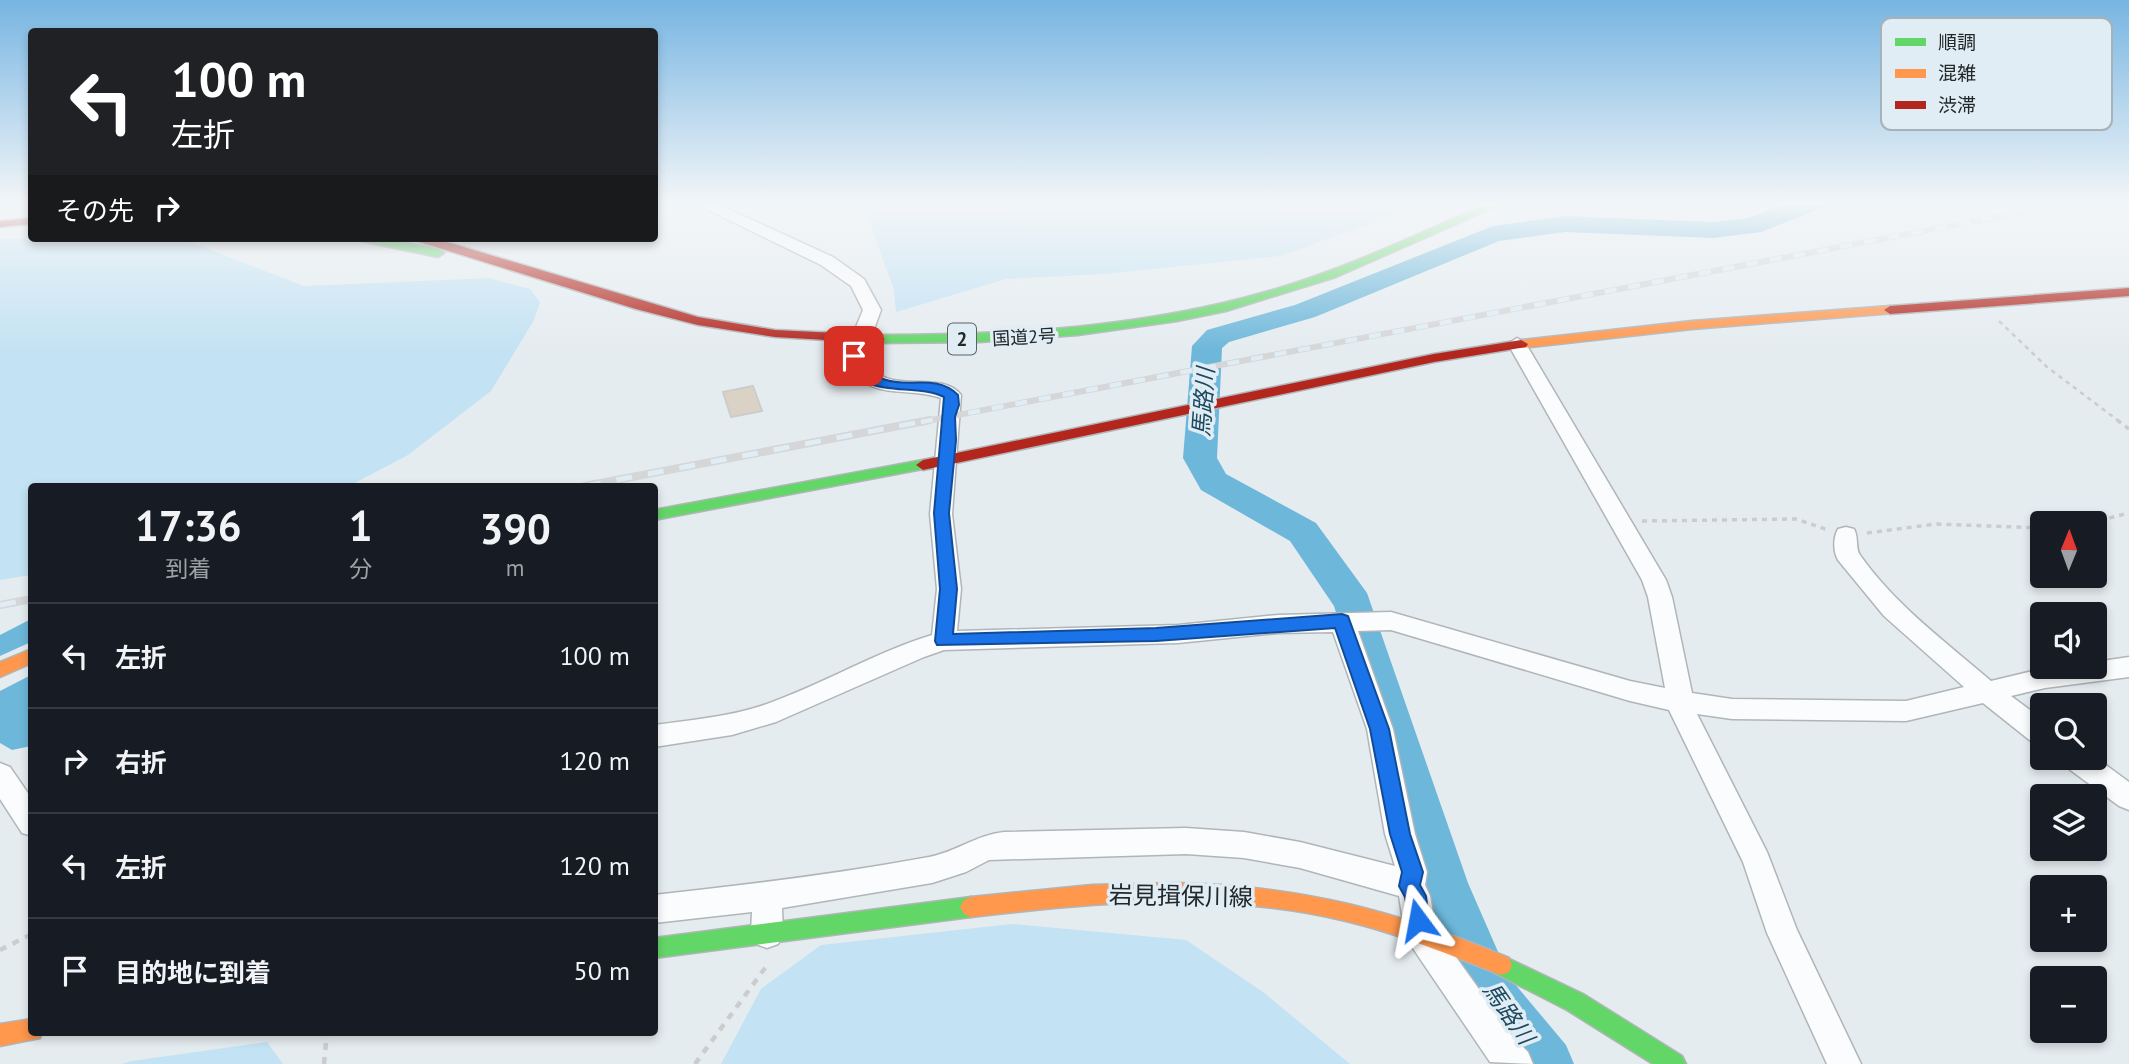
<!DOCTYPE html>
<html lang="ja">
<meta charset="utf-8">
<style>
:root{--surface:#171b24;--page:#242831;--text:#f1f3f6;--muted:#9ea1a6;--line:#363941}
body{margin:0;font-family:"PT Sans","Noto Sans JP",sans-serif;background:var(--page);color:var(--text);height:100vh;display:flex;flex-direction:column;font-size:26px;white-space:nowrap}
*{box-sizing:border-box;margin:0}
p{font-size:23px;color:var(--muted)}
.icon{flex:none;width:38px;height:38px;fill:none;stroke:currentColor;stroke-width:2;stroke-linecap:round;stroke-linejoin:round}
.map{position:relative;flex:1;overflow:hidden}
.sheet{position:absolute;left:28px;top:483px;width:630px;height:553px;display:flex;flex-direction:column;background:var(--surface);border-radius:7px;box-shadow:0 4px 10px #0003}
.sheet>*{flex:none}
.top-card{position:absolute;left:28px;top:28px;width:630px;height:214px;border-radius:7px;box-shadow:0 4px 10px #0003;background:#202124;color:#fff;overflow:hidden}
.needle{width:46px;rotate:1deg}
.controls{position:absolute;left:2030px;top:511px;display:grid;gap:14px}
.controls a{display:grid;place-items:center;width:77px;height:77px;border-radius:7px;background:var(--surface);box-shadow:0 4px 10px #0003;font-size:35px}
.pin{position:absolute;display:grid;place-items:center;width:60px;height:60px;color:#fff;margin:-30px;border-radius:14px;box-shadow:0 4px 10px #0006}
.me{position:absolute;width:77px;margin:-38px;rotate:347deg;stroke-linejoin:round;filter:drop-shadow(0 0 5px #0008)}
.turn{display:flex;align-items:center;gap:24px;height:147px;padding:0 28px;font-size:32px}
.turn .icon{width:91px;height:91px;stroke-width:2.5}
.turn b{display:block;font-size:49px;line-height:60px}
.then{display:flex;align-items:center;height:66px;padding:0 28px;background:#0003;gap:14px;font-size:26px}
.eta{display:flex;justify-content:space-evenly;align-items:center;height:119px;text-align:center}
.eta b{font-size:42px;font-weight:700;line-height:49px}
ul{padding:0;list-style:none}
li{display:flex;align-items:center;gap:21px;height:105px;padding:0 28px;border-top:2px solid var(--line)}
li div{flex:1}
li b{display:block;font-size:26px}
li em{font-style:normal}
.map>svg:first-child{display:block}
.green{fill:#c3e2f3}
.water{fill:#6db7da}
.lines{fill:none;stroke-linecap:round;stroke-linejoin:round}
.river{fill:#6db7da;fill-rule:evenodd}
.building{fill:#dbd2c6;stroke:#cbcdcd;stroke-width:2}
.street-casing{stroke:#b0b5b8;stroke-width:3}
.fast-casing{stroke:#b0b5b8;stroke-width:3}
.slow-casing{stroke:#b0b5b8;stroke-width:3}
.jam-casing{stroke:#b0b5b8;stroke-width:3}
.path-far2{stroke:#caccce;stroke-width:2.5;stroke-dasharray:4.5 4.5;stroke-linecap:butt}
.path-far1{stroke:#caccce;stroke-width:3.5;stroke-dasharray:5 5;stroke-linecap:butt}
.path{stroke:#caccce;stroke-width:4.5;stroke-dasharray:7 7;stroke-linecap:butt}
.street{fill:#fbfcfd;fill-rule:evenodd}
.fast{fill:#63d668;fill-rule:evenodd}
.slow{fill:#ff974d;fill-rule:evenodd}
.jam{fill:#b3261e;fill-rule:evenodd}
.rail-far1-casing{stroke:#d4d6d7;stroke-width:6}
.rail-casing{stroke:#d4d6d7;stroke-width:8}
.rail-far1{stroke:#e0edf5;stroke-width:4.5;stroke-dasharray:12;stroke-linecap:butt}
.rail{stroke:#e0edf5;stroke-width:5;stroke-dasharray:16;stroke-linecap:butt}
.route{fill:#1a73e8;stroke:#114b97;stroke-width:2}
.labels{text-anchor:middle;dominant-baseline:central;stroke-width:7;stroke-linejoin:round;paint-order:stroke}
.far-street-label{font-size:18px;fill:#222729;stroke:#e0edf5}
.shield{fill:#e0edf5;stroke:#5b6266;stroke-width:2}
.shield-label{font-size:19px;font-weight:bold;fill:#222729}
.water-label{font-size:23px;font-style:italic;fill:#1e485d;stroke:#e0edf5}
.near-street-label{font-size:24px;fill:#222729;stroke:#e0edf5}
.key{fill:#e0edf5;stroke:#a7b2b8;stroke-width:2}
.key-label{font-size:19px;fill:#222729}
</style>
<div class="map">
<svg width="2129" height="1064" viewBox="0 0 2129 1064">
<rect width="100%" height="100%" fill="#e5ecf0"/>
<!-- green -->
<g class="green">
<path d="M862,202H1430L1280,256L1104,274L1006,279L896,312L894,290Z"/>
<path d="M180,238L304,286L489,278L530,289L540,302L534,320L491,391L408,455L349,486H32L31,575L0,580V239Z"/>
<path d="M1012,924L1186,940L1263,992L1350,1064H721L761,989L821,945Z"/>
<path d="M267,1042L283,1064H121L132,1061Z"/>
</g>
<!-- water -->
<g class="water">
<path d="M31,619V642L0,656V635Z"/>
<path d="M31,675V746L12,750L0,743V691Z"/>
</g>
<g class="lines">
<!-- river -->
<path class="river" d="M1792,202H1829L1825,207L1761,232L1713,238L1565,232L1499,241L1315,317L1229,342L1222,348L1217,458L1226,474L1316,523L1367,593L1468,883L1509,977L1566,1045L1574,1064H1513L1473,1013L1420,883L1334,606L1290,541L1201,490L1183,458L1192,346L1207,330L1295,305L1493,226L1565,216L1713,222L1748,218Z"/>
</g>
<!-- building -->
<path class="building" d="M753,386L762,411L731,417L723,392Z"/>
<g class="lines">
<defs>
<g id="street">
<path d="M692,202H713L833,257L864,279L881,310L864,356C883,401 940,367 961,395L952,514L961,589L957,631L1178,625L1278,615L1391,612L1630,681L1665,688L1648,597L1642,580L1508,344L1517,338L1526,344L1666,580L1672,597L1692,693L1732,699L1906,701L1964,687L1884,616L1838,560C1833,551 1833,538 1838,529L1846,527L1854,529C1859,538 1855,548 1860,555C1895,605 1946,642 1991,681L2045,668L2095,667V662L2129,657V677L2045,688L2011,696L2042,719V745L2032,742L1983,703L1906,721L1732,719L1697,714L1767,852L1797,930L1861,1064H1827L1767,933L1743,862L1669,710L1630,701L1391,630L1358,631L1393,729L1415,834L1427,872L1425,885L1430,896L1436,929L1514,1038L1528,1052L1533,1064L1490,1062L1410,944L1405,934L1399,896L1300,868L1244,858L1186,854L989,860L966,872L932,883L782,908L783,934L778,944L767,948L756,944L751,934L752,912L654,923V895C746,885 838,874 929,857C956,852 976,835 1004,832L1186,828L1244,832L1300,842L1395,866L1385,834L1367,729L1333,632L1278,633L1178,643L944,650L924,657L776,722L732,735L654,747V725C690,720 727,717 761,706C820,686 873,653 932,635L937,589L930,514L941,398C902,385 865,404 844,356L863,310L851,286L821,265Z"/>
<path d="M2116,202H2129V211Z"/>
<path d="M2095,757L2129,782V810L2119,806L2065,766L2061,758Z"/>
<path d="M0,763L10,767L32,799V836L22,833L0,799Z"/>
</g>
<g id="fast">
<path d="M1491,202H1506L1336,277L1226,311L1177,321L1078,335L979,342L879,343L873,339L879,335C1010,335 1142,328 1269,291C1346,269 1418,234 1491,202Z"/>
<path d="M355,238H379L438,249L444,253L438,257L361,241Z"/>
<path d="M923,460L928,462L930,465L928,468L654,520V510Z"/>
<path d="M971,897L978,900L982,907L978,914L971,917L654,958V938Z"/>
<path d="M1501,955L1583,994L1682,1056L1686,1064H1653L1567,1010L1493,972L1490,965L1493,958Z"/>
</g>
<g id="slow">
<path d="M1890,306L1894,307V313L1692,329L1521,348L1514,344L1521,340L1692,321Z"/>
<path d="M32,649V663L0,677V662Z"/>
<path d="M1173,883C1297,885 1395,910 1509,958L1512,965L1509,972L1501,975C1450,955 1400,934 1346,921C1222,891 1096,902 971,917L964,914L960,907L964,900L971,897L1092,885Z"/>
<path d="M32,1019V1032H42L40,1038L0,1046V1024Z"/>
</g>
<g id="jam">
<path d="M32,218V224L0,227V221Z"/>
<path d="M407,238H428L450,243L698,317L775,330L879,335L885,339L879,343L775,337L698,325L636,309Z"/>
<path d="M2129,288V296L1890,314L1884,310L1890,306Z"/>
<path d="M1521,340L1528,344L1526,347L1434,362L923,470L916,465L923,460L1434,354Z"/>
</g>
</defs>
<!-- street casing -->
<use href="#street" class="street-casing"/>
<!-- fast casing -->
<use href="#fast" class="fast-casing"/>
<!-- slow casing -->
<use href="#slow" class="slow-casing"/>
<!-- jam casing -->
<use href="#jam" class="jam-casing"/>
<!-- path-far2 -->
<path class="path-far2" d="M1999,321L2047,367L2120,422"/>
<!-- path-far1 -->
<g class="path-far1">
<path d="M2117,420L2129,429"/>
<path d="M1642,521L1796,519L1828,530"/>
<path d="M2090,523L2129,513"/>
<path d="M1867,533L1936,524L2042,528"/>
</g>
<!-- path -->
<g class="path">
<path d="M0,950L32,934"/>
<path d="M324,1064L327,1032"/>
<path d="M695,1064L768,964"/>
</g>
<!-- street -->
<use href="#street" class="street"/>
<!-- fast -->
<use href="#fast" class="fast"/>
<!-- slow -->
<use href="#slow" class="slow"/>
<!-- jam -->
<use href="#jam" class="jam"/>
<defs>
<g id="rail-far1">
<path d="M2067,209L2105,202"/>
<path d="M921,422L2076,202"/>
</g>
<g id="rail">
<path d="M585,486L930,420"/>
<path d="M0,605L32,599"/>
</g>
</defs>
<!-- rail-far1 casing -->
<use href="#rail-far1" class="rail-far1-casing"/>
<!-- rail casing -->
<use href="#rail" class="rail-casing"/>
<!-- rail-far1 -->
<use href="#rail-far1" class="rail-far1"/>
<!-- rail -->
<use href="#rail" class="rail"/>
</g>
<!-- sky -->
<linearGradient id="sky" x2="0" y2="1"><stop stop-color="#77b5e2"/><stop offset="0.58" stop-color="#f3f6f8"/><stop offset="1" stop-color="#f3f6f8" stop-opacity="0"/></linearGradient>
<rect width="2129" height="351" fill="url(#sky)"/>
<!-- route -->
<path class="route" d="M854,352L859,354C885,406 928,365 958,395L959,405L955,417L956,440L949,513L957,589L953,634L1156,628L1342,614L1348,616L1389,729L1410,834L1423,872L1420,885L1426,896L1429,920L1425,927L1418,930L1410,927L1405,897L1399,886L1402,872L1390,834L1370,729L1335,628L1156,641L937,645L935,641L940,589L934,513L944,397C913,381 858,403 847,356Z"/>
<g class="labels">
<!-- far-street labels -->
<g class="far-street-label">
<text transform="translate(1024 337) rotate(-3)">国道2号</text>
</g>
<!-- shield labels -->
<rect class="shield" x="948" y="323.5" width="28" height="31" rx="5"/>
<g class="shield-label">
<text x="962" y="339">2</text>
</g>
<!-- water labels -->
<g class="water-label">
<text transform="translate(1203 402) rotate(-86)">馬路川</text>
<text transform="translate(1509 1013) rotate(55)">馬路川</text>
</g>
<!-- near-street labels -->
<g class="near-street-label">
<text transform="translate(1181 896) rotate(1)">岩見揖保川線</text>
</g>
</g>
<!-- legend -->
<rect x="1881" y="18" width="231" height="112" rx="10" class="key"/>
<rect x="1895" y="38" width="31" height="8" fill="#63d668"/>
<rect x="1895" y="69" width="31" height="9" fill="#ff974d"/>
<rect x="1895" y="101" width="31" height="8" fill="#b3261e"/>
<g class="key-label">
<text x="1938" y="49">順調</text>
<text x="1938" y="80">混雑</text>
<text x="1938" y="112">渋滞</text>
</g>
</svg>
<div class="controls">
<a><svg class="needle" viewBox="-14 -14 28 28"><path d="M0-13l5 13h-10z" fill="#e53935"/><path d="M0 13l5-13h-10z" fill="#9ea1a6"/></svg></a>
<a><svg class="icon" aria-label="sound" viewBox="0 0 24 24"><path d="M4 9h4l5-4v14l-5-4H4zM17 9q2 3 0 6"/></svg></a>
<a><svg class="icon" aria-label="search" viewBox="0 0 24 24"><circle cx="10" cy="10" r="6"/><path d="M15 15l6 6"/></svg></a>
<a><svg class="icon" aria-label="layers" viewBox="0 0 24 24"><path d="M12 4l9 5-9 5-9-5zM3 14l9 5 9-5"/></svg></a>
<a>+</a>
<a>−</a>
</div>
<div class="pin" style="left:854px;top:356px;background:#d93025"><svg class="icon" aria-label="arrive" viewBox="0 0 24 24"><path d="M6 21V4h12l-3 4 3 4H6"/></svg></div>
<svg class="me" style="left:1418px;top:920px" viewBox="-20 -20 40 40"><path d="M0-17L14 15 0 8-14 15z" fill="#1a73e8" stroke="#fff" stroke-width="4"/></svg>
<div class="top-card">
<div class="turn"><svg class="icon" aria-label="left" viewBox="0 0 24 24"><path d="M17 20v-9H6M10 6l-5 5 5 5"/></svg><div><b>100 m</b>左折</div></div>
<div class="then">その先<svg class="icon" aria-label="right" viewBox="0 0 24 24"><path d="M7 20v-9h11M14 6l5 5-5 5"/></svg></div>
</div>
<section class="sheet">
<div class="eta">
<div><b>17:36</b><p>到着</p></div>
<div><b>1</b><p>分</p></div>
<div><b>390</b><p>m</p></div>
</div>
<ul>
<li><svg class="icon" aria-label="left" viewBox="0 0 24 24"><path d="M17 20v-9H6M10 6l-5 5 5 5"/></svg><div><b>左折</b></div><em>100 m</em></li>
<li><svg class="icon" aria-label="right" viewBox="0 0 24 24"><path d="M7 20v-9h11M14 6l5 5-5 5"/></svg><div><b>右折</b></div><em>120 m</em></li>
<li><svg class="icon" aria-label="left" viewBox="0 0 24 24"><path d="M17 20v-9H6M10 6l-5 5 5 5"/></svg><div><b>左折</b></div><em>120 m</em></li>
<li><svg class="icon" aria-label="arrive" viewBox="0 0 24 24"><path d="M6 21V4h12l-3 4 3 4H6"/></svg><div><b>目的地に到着</b></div><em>50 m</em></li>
</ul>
</section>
</div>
